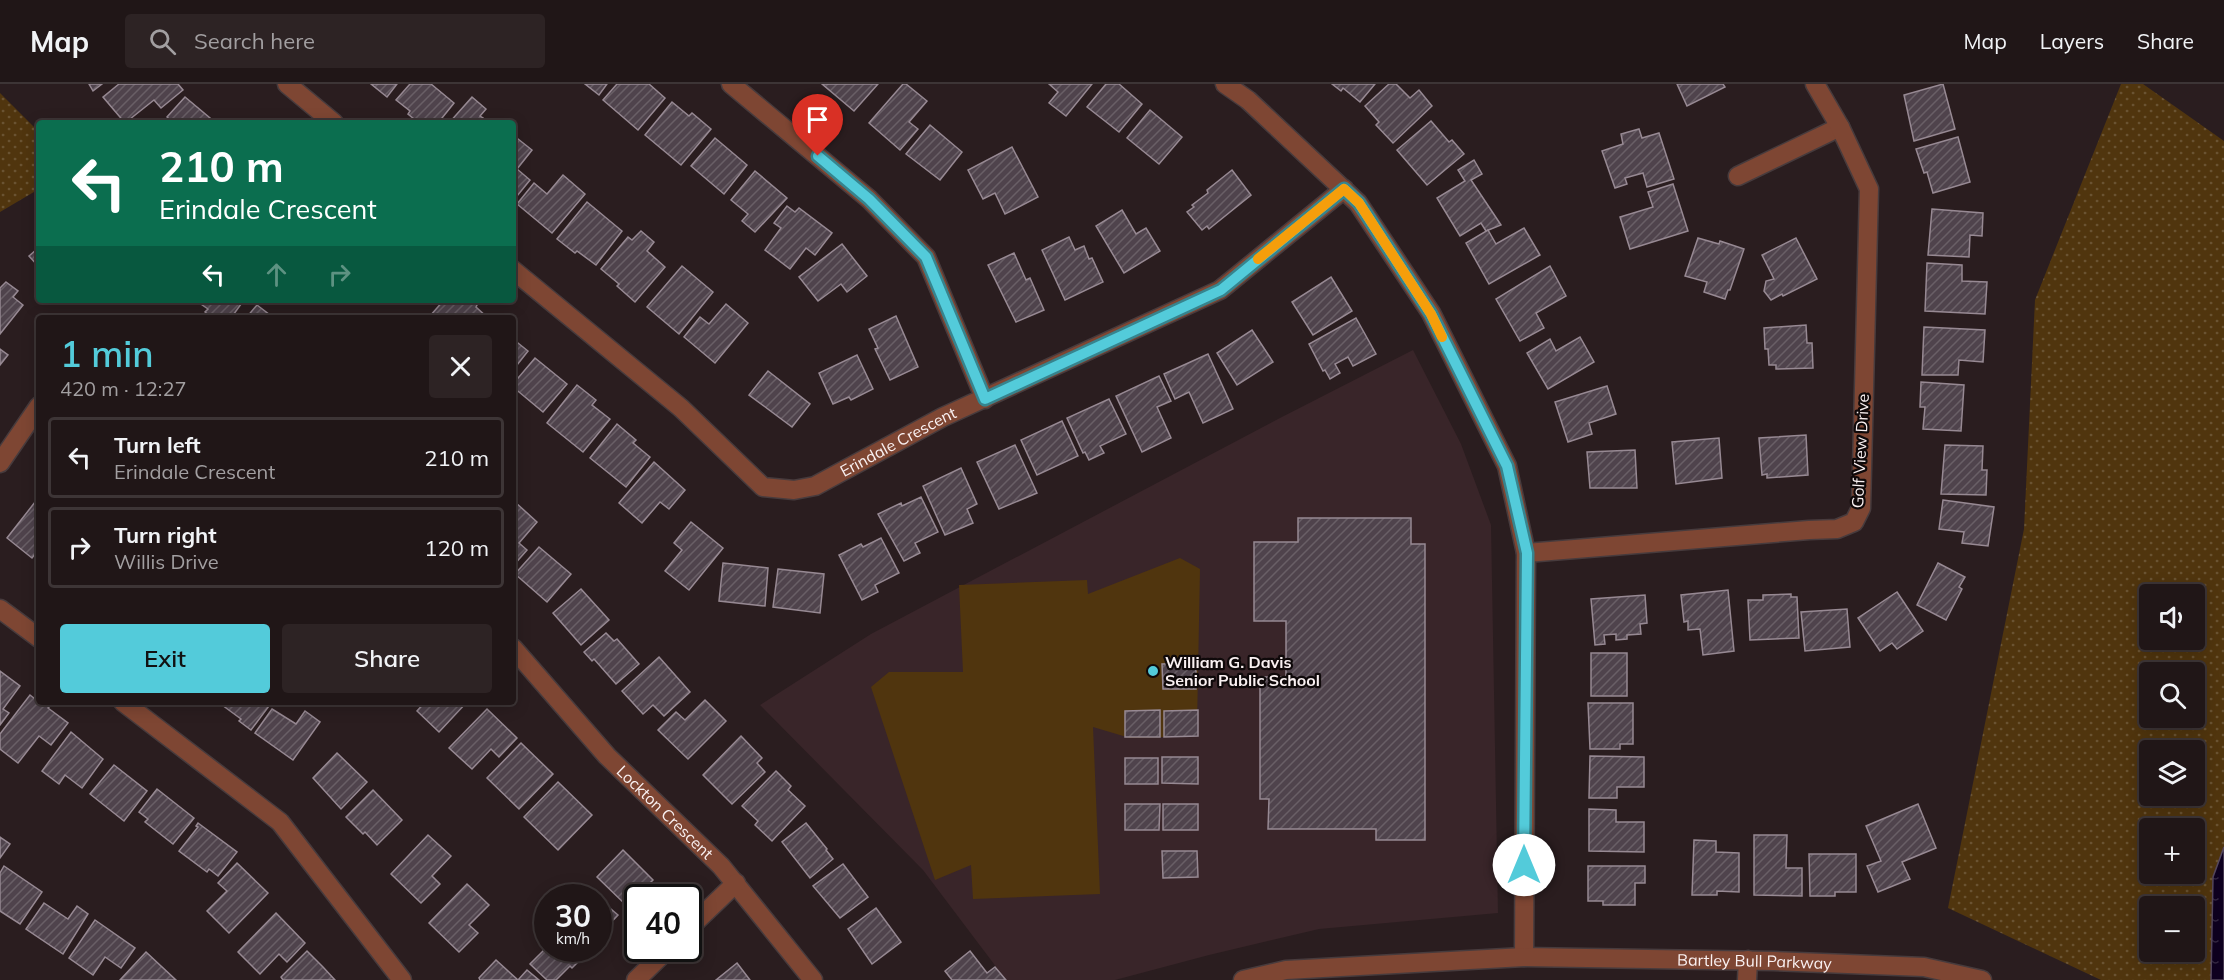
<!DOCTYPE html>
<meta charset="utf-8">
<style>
:root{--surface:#201617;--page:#2d2324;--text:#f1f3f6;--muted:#a29fa1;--line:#3d3536;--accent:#53cbda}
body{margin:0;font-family:Mulish,sans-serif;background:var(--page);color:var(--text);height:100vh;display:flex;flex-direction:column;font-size:22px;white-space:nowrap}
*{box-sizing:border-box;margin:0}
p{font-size:20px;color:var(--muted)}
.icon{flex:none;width:33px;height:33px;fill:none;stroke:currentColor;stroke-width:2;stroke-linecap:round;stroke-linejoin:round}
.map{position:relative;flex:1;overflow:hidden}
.drawer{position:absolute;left:36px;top:231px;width:480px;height:390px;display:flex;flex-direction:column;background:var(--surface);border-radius:6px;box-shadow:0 3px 15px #0003,0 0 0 2px var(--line)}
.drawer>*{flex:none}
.hud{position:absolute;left:36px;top:36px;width:480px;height:183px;border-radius:6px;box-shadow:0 3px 15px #0003,0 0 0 2px var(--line);background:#0b6e4f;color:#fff;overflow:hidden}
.controls{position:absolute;left:2139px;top:500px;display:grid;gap:12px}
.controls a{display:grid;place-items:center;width:66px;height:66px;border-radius:6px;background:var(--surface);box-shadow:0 3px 15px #0003,0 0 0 2px var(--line);font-size:30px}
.speed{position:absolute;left:534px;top:800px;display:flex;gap:12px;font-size:30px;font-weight:700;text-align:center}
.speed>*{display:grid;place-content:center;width:78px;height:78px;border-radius:50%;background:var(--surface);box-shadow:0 3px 15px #0003,0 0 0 2px var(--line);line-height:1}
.speed small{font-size:15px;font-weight:400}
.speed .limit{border:3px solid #111;border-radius:9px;background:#fff;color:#111}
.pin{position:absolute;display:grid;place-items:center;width:51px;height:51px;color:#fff;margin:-62px -26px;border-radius:50% 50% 50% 0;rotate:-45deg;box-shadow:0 0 6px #0007}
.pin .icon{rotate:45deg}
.me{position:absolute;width:66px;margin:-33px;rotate:0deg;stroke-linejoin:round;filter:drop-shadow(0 0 4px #0008)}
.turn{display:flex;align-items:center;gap:21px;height:126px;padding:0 24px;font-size:27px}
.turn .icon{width:78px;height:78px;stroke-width:2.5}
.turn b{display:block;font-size:42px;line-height:51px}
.lanes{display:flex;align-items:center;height:57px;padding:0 24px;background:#0003;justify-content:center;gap:30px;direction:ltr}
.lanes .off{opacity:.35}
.round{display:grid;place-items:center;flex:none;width:63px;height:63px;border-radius:6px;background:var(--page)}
.summary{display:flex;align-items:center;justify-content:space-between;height:102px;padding:0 24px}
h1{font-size:36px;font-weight:600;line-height:45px;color:var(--accent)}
.primary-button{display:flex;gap:12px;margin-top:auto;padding:12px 24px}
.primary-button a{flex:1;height:69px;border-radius:6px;background:var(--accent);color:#111;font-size:24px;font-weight:600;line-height:69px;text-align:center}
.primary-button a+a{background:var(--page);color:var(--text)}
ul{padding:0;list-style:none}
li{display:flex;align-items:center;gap:18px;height:81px;margin:0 12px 9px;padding:0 12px;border:3px solid var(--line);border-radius:6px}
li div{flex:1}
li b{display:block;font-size:22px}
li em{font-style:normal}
header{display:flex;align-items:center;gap:36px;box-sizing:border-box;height:84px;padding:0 30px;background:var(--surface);border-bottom:2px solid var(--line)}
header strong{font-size:28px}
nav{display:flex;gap:33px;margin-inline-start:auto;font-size:21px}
.search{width:420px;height:54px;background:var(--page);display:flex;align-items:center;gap:15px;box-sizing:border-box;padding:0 21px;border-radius:6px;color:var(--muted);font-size:22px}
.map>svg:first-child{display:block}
.built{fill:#392529}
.park{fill:url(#park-dots);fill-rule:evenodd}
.pitch{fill:#50350e}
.water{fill:url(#water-ripples);stroke:#55485e;stroke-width:1.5}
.building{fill:url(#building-hatch);stroke:#978993;stroke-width:1.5}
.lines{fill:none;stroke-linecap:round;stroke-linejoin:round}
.minor-casing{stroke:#473b3d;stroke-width:21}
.minor{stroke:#7e4633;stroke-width:18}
.route-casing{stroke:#36848e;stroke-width:15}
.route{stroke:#53cbda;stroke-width:10}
.slow{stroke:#f59e0b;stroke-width:10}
.poi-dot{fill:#53cbda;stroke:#0f090a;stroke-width:2}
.labels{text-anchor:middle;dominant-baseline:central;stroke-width:4.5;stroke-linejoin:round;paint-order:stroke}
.street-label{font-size:16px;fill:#faf1f2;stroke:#0f090a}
.poi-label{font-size:16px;font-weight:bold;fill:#faf1f2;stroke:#0f090a;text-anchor:start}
</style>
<header>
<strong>Map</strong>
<div class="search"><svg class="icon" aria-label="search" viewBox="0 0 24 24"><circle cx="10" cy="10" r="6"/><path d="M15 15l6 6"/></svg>Search here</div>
<nav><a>Map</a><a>Layers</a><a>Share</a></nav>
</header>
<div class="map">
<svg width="2224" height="896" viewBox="0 0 2224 896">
<defs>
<pattern id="park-dots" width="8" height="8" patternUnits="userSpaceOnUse" patternTransform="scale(1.5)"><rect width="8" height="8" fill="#50350e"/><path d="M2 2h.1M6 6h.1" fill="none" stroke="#6a5332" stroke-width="1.8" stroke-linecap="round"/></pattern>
<pattern id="water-ripples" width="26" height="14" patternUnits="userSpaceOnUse" patternTransform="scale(1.5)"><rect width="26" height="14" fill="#0e001f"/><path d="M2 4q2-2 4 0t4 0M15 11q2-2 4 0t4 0" fill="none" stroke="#322640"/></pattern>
<pattern id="building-hatch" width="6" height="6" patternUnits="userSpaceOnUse" patternTransform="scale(1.5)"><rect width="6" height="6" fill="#4f434c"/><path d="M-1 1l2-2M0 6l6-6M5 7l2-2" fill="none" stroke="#695f66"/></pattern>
</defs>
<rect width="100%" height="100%" fill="#2a1d1f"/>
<!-- built -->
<path class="built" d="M1413,266L1461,360L1491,441L1498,829L1319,845L1209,871L1115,896H1006L923,786L760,621L871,550L1280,334Z"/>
<!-- park -->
<g class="park">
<path d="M2121,0H2143L2224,57V896H2101L1948,824L2024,445L2035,216ZM2150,510H2194V555H2150ZM2150,588H2194V633H2150ZM2150,666H2194V711H2150ZM2150,744H2194V789H2150ZM2150,822H2194V867H2150Z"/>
<path d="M0,9L39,48V105L0,128Z"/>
</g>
<!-- pitch -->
<path class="pitch" d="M1180,474L1200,485L1197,641L1165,653L1130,654L1093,643L1100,810L973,815L971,781L935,796L871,603L889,588H963L959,501L1087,496L1088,510Z"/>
<!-- water -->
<path class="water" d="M2224,763V896H2211L2213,793Z"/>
<!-- building -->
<g class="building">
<path d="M89,0H102L93,7Z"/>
<path d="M119,0H178L183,6L161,24L154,16L125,39L103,13Z"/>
<path d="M371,0H397L387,13Z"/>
<path d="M410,0H431L454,19L438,39H419L408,30L410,27L396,16Z"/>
<path d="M585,0H607L599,11Z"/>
<path d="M617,0H649L665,14L638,46L603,16Z"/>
<path d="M822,0H878L854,27Z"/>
<path d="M903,0H906L927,17L909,38L918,45L900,66L869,39Z"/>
<path d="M1049,0H1092L1066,32L1049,19L1058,8Z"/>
<path d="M1106,0H1119L1142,20L1119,48L1087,23Z"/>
<path d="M1332,0H1375L1360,18L1343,4L1341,7Z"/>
<path d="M1389,0H1396L1410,14L1419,6L1432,22L1393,59L1376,41L1379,38L1365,22Z"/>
<path d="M1677,0H1723L1725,3L1687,22Z"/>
<path d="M1943,0L1955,45L1914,57L1904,11Z"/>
<path d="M185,13L216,39H174L167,33Z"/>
<path d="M472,13L486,25L480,32L483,34L479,39H449Z"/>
<path d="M672,18L689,32L692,29L711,45L681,81L645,51Z"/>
<path d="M1150,26L1182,53L1159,80L1127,54Z"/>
<path d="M1431,37L1449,58L1452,56L1464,70L1427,101L1397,66Z"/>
<path d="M930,41L962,68L940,96L906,70Z"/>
<path d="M1639,45L1642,54L1659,49L1674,95L1647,103L1643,89L1625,94L1627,100L1615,104L1602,67L1623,60L1621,50Z"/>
<path d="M513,51L532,66L517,85L530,96L513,117Z"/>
<path d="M1958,53L1970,98L1933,109L1927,88L1924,89L1916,65Z"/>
<path d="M715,54L747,81L724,110L691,82Z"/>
<path d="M1012,63L1038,113L1005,130L995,109L983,115L968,86Z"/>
<path d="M1474,76L1482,90L1471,96L1501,141L1486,147L1481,139L1460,152L1437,114L1465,97L1458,86Z"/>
<path d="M1232,86L1251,111L1209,145L1207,142L1202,146L1187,128L1194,123L1192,121L1208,109L1207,106Z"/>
<path d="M755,87L787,114L755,148L742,137L748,130L731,116Z"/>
<path d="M563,91L585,110L552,149L517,120L534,99L547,110Z"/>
<path d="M1673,100L1688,147L1630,165L1620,133L1653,123L1648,108Z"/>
<path d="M587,118L622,147L596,181L577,167L575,169L557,155Z"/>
<path d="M787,122L795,128L799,124L832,149L815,171L806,164L790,185L765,166L781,144L774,139Z"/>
<path d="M1932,125L1983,129L1982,152L1970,151L1969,173L1928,171Z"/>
<path d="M1122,126L1136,150L1146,144L1160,167L1124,189L1096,142Z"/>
<path d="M1524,144L1540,171L1489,200L1466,159L1488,146L1496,160Z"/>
<path d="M641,147L654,158L647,167L665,183L635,218L617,202L619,200L601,185L628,153L632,156Z"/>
<path d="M1069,153L1075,166L1084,162L1089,175L1092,174L1103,198L1065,216L1042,166Z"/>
<path d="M1698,154L1719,160L1720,157L1744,165L1730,206H1728L1725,215L1704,208L1707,198L1685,192Z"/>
<path d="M1796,154L1817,195L1783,212L1782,210L1771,216L1764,207L1766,197L1774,195L1762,171Z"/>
<path d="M39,159V183L29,172L37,165L35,162Z"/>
<path d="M842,160L867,192L847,208L841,200L818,217L799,193Z"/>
<path d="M1014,169L1026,196L1030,194L1044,226L1016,238L988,181Z"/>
<path d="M1927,179L1962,181V197L1987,198L1985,230L1925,227Z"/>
<path d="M682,182L713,208L679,250L647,223Z"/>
<path d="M1550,182L1566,212L1536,229L1544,244L1520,257L1496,215Z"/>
<path d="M1331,193L1352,227L1313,251L1292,218Z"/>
<path d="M6,198L18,207L13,213L23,221L0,250V204Z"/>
<path d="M195,216H244L231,234H213L205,228L208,225Z"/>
<path d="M444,216H471L477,221L476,223L488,234H432L430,232Z"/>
<path d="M726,220L748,239L715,279L684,253L700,233L709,240Z"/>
<path d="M257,221L274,234H246Z"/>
<path d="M896,232L918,283L890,296L875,265L878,264L869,245Z"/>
<path d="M1356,234L1376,270L1353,282L1348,273L1335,280L1340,289L1330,295L1325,286L1323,287L1309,260Z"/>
<path d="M1806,241L1807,259H1812L1813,284L1776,285V281H1769L1768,265H1765L1764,244Z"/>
<path d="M1924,243L1985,246L1983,278L1959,276L1958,291H1922Z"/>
<path d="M1252,246L1273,278L1237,301L1217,269Z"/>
<path d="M1580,253L1594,278L1548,305L1527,269L1550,255L1556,267Z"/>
<path d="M513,255L528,267L513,286Z"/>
<path d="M0,265L8,271L0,281Z"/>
<path d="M1208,270L1233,325L1203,339L1189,308L1175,315L1164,290Z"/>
<path d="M857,271L873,305L851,316L849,313L833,320L819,289Z"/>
<path d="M535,274L567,300L543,328L513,303V300Z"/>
<path d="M768,287L810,320L792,343L749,311Z"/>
<path d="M1159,292L1171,317L1157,323L1171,354L1142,368L1116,312Z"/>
<path d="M1921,298L1964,301L1961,347L1923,345L1925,323H1920Z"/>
<path d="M577,301L596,316L592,321L610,335L583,368L547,339Z"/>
<path d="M1607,302L1616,330L1589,339L1592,350L1568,358L1555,318Z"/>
<path d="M1109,315L1126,350L1100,362L1104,369L1089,376L1085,368L1083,369L1067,334Z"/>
<path d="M1062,337L1078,372L1037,391L1021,356Z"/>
<path d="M617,340L636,356L633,359L650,373L626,403L590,374Z"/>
<path d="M1806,351L1808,391L1767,394V390L1762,391L1759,354Z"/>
<path d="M1719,354L1722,394L1676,400L1672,358Z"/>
<path d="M1015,361L1037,409L999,425L977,378Z"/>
<path d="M1945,361L1983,362L1982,386H1987L1986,411L1941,410Z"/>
<path d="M1635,366L1637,404H1590L1587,368Z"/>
<path d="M654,378L685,406L669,425L660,418L642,439L619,419Z"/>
<path d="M961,384L977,420L967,425L973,439L945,451L923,402Z"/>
<path d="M39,413V465L32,474L7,454Z"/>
<path d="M921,413L938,448L915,459L920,469L904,477L878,430L901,419L902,422Z"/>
<path d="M1943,416L1994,423L1988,462L1962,459L1964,448L1939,445Z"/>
<path d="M515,418L537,438L519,459L527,466L513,482V420Z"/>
<path d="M1298,434H1411V460H1425V756H1376V745H1268L1269,715H1260V593H1286V537H1254V458H1298Z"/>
<path d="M691,438L723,464L689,506L665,487L682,466L674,459Z"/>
<path d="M881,454L899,489L875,501L878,508L862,516L839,471L861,460L863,463Z"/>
<path d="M539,463L571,490L547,518L515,490Z"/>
<path d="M723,479L768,484L765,522L719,517Z"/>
<path d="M1938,479L1965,493L1959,503L1962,505L1946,536L1917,521Z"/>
<path d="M778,485L824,490L820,529L773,523Z"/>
<path d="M581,505L609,536L581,561L553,529Z"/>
<path d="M1728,506L1734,567L1703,571L1700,545L1688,546V537L1684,538L1681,511Z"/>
<path d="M1897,508L1923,547L1897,565L1892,559L1880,567L1858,534Z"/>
<path d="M1791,510V513H1797L1799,554L1750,556L1748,516H1763V511Z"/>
<path d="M1645,511L1647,539L1640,540L1641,550L1627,551V555L1616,556V550L1604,551L1605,560L1595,561L1591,515Z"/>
<path d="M1847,525L1850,563L1805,567L1801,528Z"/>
<path d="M606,549L614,557L617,555L639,580L616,600L594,575L592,577L584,568Z"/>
<rect x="1591" y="569" width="36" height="43"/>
<path d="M659,573L690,608L664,632L653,621L643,630L622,607Z"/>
<path d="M1196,579V605H1163L1162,580Z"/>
<path d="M0,587L20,602L3,625L9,629L0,641Z"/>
<path d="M30,611L39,618H45L50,622L48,624L68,639L51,661L39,652L18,679L0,665V650Z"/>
<path d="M705,616L726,637L688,675L658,646L676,628L685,636Z"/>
<path d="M218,618H263L269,622L251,646L239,637L241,635Z"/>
<path d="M425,618H467L439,648L417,627Z"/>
<path d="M1588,619H1633V660H1620V665H1590Z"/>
<path d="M272,625L296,640L305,627L320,638L293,676L255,649Z"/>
<path d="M487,625L517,654L499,673L491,665L472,685L449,664Z"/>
<path d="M1160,626V653H1125V627Z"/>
<path d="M1198,626V652L1164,653V627Z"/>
<path d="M71,648L103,675L82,704L65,691L59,700L42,687Z"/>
<path d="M741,652L762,674L757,679L765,688L732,720L703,691Z"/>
<path d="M521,659L553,690L519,725L487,694Z"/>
<path d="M337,669L367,698L341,725L313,694Z"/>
<path d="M1590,672L1644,673V703H1617V714H1589Z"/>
<path d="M1162,673H1198V700L1162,699Z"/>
<rect x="1125" y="674" width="33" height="26"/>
<path d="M114,681L147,707L124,737L90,710Z"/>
<path d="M776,687L791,702L788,706L805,722L772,757L755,741L758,737L742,722Z"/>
<path d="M558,698L592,731L558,766L524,733Z"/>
<path d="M157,705L194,734L173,760L145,738L148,735L139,728Z"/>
<path d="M373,706L402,736L377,761L365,748L363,750L346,733Z"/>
<path d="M1125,720H1160L1159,746H1125Z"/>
<rect x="1163" y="720" width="35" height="26"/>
<path d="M1918,720L1936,764L1902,778L1910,795L1878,808L1867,782L1881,777L1866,742Z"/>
<path d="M1589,725L1616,726V738H1644V768L1589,767Z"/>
<path d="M198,739L237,768L218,792L209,785L207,788L179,767L198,743L196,742Z"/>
<path d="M806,739L827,765L826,766L833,775L810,794L782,758Z"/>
<path d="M428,751L451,772L432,792L440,800L421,819L391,790Z"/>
<path d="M1754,751H1787L1786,784H1802V812L1754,811Z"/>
<path d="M0,753L10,760L0,774Z"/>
<path d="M1694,756L1716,757V768L1739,769V808L1717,807V811H1692Z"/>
<path d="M623,766L653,796L627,822L597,793Z"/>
<path d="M1162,767H1197L1198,793L1163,794Z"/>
<path d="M1809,770H1856V808H1835V812H1810Z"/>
<path d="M237,779L268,809L229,849L207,827L227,807L218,799Z"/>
<path d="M843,780L868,813L840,834L813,802Z"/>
<path d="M4,782L42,808L20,840L0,827V789Z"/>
<path d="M1588,782H1645V799H1635V821H1603V817H1588Z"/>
<path d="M467,800L489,821L469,841L478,849L459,868L429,839Z"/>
<path d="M591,806L598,813H585Z"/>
<path d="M598,814L618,831L598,852Z"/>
<path d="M44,819L68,835L77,822L88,830L63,870L26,845Z"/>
<path d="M876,824L901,858L872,880L848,845Z"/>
<path d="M276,829L305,859L287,878L279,870L260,890L238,868Z"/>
<path d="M95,836L135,864L121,884L105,873L93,891L69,874Z"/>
<path d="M548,862V864H580L586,870L572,884L570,882L556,896H547L530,880Z"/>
<path d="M307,867L323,883L335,896H283L281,893Z"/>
<path d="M970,867L987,889L995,883L1006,896H952L945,887Z"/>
<path d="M146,868L176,896H120Z"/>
<path d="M496,876L518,896H480L479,894Z"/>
<path d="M737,879L750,896H716Z"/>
<path d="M527,886L539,896H518Z"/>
</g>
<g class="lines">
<defs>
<g id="minor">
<path d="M287,0L334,39"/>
<path d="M731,0L869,115L926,173L985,315"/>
<path d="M1225,0L1248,16L1358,119L1431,229L1507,382L1526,469L1524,873"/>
<path d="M1738,92L1840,43"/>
<path id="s1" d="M513,186L681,324L763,403L794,406L815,402L943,333L1220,206L1344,105"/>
<path d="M0,379L39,322"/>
<path d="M1526,469L1809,446L1837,445L1854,438L1861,424L1869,105L1840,43L1815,0"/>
<path d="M0,525L39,554"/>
<path id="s2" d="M513,564L607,672L721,782L813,896"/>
<path d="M123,618L280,738L402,896"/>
<path d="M688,845L736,799"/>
<path d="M636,896L669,864"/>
<path id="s3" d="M1243,896L1286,886L1524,873L1774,877L1924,883L1982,896"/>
<path d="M1747,896L1748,876"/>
</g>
</defs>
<!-- minor casing -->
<use href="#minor" class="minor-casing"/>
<!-- minor -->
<use href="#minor" class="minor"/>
</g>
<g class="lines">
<defs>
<path id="route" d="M818,72L869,115L926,173L985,315L1221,206L1344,105L1359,119L1431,230L1507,382L1527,469L1524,781"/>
</defs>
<!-- route casing -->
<use href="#route" class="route-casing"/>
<!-- route -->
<use href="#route" class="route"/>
<!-- slow -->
<path class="slow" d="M1258,175L1344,105L1359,119L1431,230L1442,253"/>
</g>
<!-- markers -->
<circle class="poi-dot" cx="1153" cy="587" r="6"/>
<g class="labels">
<!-- street labels -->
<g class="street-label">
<text stroke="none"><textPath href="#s1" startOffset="478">Erindale Crescent</textPath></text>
<text transform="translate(1860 367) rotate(-87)">Golf View Drive</text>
<text stroke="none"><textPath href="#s2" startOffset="224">Lockton Crescent</textPath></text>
<text stroke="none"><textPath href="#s3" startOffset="513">Bartley Bull Parkway</textPath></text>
</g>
<!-- poi labels -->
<g class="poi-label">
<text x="1165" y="578">William G. Davis<tspan x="1165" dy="18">Senior Public School</tspan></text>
</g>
</g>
</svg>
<div class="controls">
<a><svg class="icon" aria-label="sound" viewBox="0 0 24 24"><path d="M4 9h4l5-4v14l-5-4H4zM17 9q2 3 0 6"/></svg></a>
<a><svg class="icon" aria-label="search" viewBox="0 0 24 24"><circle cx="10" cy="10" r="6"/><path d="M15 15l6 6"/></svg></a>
<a><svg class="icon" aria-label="layers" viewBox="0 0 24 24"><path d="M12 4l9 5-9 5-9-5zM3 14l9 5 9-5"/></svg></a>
<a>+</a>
<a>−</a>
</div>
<div class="speed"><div>30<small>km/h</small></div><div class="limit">40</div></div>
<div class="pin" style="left:818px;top:72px;background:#d93025"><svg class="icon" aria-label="arrive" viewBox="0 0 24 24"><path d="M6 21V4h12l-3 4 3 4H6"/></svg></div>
<svg class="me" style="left:1524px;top:781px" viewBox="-20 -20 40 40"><circle r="19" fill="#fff"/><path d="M0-13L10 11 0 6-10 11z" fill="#53cbda"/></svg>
<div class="hud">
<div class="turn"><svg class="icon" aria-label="left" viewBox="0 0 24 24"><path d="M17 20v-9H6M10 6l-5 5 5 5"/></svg><div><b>210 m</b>Erindale Crescent</div></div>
<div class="lanes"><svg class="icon" aria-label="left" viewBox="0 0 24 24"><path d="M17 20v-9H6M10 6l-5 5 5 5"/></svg><svg class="icon off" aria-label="ahead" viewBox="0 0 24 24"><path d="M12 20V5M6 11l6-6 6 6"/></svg><svg class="icon off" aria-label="right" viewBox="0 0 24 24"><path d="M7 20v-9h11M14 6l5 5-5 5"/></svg></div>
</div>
<section class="drawer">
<div class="summary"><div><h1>1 min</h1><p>420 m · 12:27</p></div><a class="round"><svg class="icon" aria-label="close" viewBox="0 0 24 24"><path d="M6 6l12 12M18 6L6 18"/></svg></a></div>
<ul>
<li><svg class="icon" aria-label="left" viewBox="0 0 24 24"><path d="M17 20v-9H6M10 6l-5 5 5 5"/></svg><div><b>Turn left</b><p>Erindale Crescent</p></div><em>210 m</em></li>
<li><svg class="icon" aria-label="right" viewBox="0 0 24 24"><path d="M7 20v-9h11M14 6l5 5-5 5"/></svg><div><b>Turn right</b><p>Willis Drive</p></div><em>120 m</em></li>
</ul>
<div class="primary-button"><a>Exit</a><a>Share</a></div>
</section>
</div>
